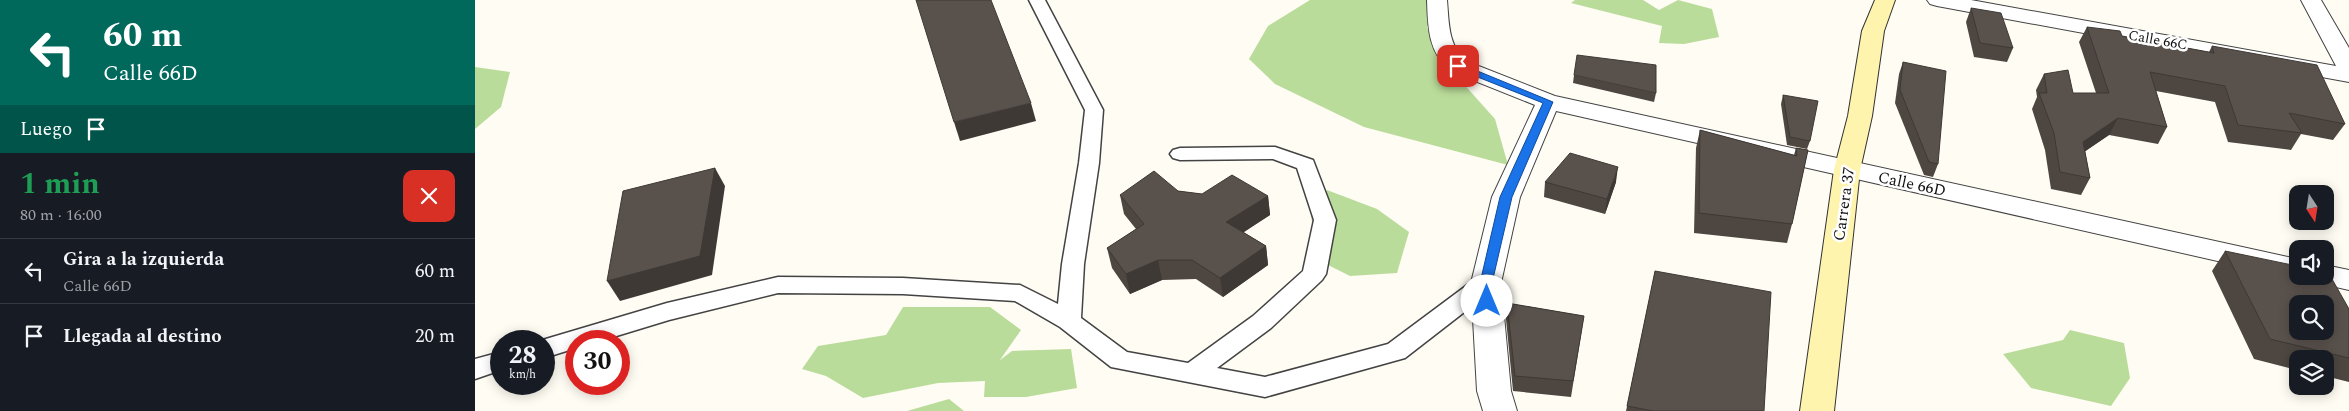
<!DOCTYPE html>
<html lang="es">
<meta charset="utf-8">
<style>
:root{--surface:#171b24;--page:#20242c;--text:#f1f3f6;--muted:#9ea1a6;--line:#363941}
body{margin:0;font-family:Spectral,serif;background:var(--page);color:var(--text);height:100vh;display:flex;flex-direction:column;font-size:19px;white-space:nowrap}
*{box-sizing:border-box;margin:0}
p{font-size:16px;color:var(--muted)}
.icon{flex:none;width:28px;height:28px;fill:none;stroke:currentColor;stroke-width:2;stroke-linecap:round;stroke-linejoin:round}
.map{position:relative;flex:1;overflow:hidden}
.panel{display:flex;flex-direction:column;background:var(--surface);width:475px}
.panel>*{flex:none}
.banner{background:#00695c;color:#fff;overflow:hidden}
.needle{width:32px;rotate:168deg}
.tools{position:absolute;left:1814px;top:185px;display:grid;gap:10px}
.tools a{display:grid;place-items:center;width:45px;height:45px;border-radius:10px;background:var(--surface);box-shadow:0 2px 12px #0003;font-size:25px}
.speed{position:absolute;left:15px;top:330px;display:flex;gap:10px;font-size:25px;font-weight:700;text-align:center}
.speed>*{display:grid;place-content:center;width:65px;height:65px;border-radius:50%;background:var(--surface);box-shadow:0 2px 12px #0003;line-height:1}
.speed small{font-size:12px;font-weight:400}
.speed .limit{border:8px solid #d22;background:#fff;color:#111}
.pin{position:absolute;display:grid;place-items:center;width:42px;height:42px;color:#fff;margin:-21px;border-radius:10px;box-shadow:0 2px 8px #0006}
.me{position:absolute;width:55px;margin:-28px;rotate:0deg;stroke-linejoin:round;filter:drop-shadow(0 0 4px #0008)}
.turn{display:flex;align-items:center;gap:18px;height:105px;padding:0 20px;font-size:22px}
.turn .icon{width:65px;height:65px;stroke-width:2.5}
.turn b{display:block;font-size:35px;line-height:42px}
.then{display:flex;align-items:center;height:48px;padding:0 20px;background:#0003;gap:10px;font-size:19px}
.round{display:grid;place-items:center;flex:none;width:52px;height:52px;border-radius:10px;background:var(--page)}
.overview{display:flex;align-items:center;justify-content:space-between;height:85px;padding:0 20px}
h1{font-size:30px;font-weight:700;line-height:38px;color:#1e9e55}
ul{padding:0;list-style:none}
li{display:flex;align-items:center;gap:15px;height:65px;padding:0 20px;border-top:1px solid var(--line)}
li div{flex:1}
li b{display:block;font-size:19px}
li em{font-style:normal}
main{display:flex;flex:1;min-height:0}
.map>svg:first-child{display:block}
.forest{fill:#badc9a}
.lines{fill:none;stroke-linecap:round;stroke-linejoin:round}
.lane-casing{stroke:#434343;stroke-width:3}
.street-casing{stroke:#434343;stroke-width:2}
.secondary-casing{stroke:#323232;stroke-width:2}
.lane{fill:#fff;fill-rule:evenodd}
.street{fill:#fff;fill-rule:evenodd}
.secondary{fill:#fff4ae;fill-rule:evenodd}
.wall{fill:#4d4641}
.shaded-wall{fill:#3e3935}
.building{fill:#59514c;stroke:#3e3935;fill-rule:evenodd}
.route{fill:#1a73e8;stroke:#114b97}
.labels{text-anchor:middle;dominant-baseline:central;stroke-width:5;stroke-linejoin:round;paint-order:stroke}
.far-street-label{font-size:14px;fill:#101010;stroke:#fff}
.street-label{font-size:16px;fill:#101010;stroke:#fff}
</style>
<main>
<section class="panel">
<div class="banner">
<div class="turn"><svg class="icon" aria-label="left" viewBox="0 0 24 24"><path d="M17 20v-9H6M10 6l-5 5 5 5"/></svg><div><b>60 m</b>Calle 66D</div></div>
<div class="then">Luego<svg class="icon" aria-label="arrive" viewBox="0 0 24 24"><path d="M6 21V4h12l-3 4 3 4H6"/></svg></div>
</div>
<div class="overview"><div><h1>1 min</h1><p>80 m · 16:00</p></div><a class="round" style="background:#d93025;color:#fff"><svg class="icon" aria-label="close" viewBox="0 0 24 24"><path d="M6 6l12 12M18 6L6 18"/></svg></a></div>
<ul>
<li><svg class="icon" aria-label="left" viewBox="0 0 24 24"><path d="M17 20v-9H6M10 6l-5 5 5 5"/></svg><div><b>Gira a la izquierda</b><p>Calle 66D</p></div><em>60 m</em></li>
<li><svg class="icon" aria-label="arrive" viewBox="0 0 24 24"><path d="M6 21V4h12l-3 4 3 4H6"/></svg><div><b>Llegada al destino</b></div><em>20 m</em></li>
</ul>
</section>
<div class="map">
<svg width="1874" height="411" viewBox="0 0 1874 411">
<rect width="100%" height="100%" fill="#fffcf3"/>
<!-- forest -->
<g class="forest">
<path d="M835,0H970L952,27L978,72L1020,119L1033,165L889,127L800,84L774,59L793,26Z"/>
<path d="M1100,0H1168L1184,10L1203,0L1237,9L1244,37L1209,44L1184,43L1187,26L1096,3Z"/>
<path d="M0,67L35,72L26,107L0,129Z"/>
<path d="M852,190L902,209L934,232L922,273L875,276L841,259L836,214Z"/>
<path d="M428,307H515L546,330L525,360L537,351L596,349L602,388L551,397H509L510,381L463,383L388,398L351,376L327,369L343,346L411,335Z"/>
<path d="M1595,330L1649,343L1655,378L1636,406L1556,388L1528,354L1588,340Z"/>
<path d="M474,399L489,411H432Z"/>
</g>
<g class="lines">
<defs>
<g id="lane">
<path d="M554,0H570L628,110L624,163L609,264L606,318L652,352L713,363L778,316L828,271L839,220L822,168L798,159L705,160L698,158L695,154L698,150L705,148L800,147L838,160L861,220L851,274L847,280L796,328L742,368L790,377L913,344L1003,277L1011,275L1019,277L1023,283L1019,289L930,358L790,397L636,367L585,327L540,301L428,294L303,293L194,320L125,341H101V348L69,358V341H64L192,303L303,277L428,278L545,285L583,304L587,264L604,163L610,110Z"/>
<path d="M26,352V370L0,379V359Z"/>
</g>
<g id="street">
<path d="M952,0H972C974,23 973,45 991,61L1080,96L1822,259V276H1832L1822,279L1081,111L1045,197L1026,283L1036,391L1042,411H1008L1002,391L996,283L1017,197L1060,105L975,71C953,51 953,28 952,0Z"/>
<path d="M1452,0H1496L1861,66L1826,0H1846L1874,48V82L1462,6L1455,4Z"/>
<path d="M1850,265L1874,270V290L1839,282L1836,276H1850Z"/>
</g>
<path id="secondary" d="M1400,0H1420L1409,31L1397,116L1385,170L1359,411H1325L1359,170L1373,116L1387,31Z"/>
</defs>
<!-- lane casing -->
<use href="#lane" class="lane-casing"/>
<!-- street casing -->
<use href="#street" class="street-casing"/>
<!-- secondary casing -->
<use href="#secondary" class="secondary-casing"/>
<!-- lane -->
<use href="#lane" class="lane"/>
<!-- street -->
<use href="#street" class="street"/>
<!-- secondary -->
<use href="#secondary" class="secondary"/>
</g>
<!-- wall -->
<g class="wall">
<path d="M1496,8L1538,48L1532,62L1499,57L1491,22Z"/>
<path d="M1612,27L1647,36L1734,52L1737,46L1870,124L1858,140L1826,134L1816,150L1753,142L1740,102L1681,91L1692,127L1683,144L1634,135L1610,151L1615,178L1606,195L1576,189L1570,150L1557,109L1562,97L1561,90L1569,74L1598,93H1621L1604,42Z"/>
<path d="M1428,62L1463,164L1458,177L1449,175L1420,103L1424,74Z"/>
<path d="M1099,75L1181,93L1179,102L1098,83Z"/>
<path d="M1308,95L1335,141L1332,149L1312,145L1306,104Z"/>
<path d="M1225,130L1319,155L1321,148L1333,150L1317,224L1312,243L1219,233L1221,148Z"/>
<path d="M1070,182H1141L1130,214L1069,197Z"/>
<path d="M703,191L727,194L793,196L795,215L768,232L791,246L793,265L748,297L721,279L687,280L655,294L637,268L632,248L661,229L649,214L645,195Z"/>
<path d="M1750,251L1874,309V382L1850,376V359H1822V370L1779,359L1737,271Z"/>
<path d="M1180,271L1289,411H1151Z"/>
<path d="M1032,303L1109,316L1096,397L1038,391L1031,319Z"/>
</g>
<!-- shaded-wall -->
<g class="shaded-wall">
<path d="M556,103L561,121L485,141L479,122Z"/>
<path d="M1643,118L1634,135L1599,159L1608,142Z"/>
<path d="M1143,167L1141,182L1130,214L1132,199Z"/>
<path d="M240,168L250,186L237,275L145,301L132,281Z"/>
<path d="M793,196L795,215L754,242L751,222Z"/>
<path d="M791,246L793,265L748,297L745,278Z"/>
<path d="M683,260L687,280L655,294L651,274Z"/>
</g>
<!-- building -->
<g class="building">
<path d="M441,0H516L556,103L479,122Z"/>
<path d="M1496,8L1526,13L1538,48L1505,43Z"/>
<path d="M1612,27L1645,31L1647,36L1739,53L1737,46L1842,65L1870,124L1814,113L1827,133L1763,125L1750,86L1675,72L1692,127L1643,118L1608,142L1615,178L1585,172L1579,133L1564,93H1572L1569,74L1593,70L1598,93H1634Z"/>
<path d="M1102,55L1181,65V93L1099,75Z"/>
<path d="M1428,62L1471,71L1463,164L1454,162L1425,90Z"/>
<path d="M1308,95L1343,101L1335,141L1315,137Z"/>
<path d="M1225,130L1322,156L1321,148L1333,150L1317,224L1224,213Z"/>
<path d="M1095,153L1143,167L1132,199L1070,182Z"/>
<path d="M240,168L225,256L132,281L148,191Z"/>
<path d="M679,171L703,191L727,194L757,175L793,196L751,222L791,246L745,278L717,260H683L651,274L632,248L669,224L645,195Z"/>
<path d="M1750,251L1822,266V276H1850V271L1853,272L1874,309V358L1795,339ZM1822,304H1850V331H1822Z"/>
<path d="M1180,271L1296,292L1289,411H1178L1152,406Z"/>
<path d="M1032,303L1109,316L1098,381L1040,376Z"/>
</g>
<!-- route -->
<path class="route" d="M983,63L1078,102L1037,197L1017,283L1019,301L1012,305L1006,301L1005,283L1025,197L1068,103L980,68V64Z"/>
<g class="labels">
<!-- far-street labels -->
<g class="far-street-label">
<text transform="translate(1683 40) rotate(10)">Calle 66C</text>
</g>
<!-- street labels -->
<g class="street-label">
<text transform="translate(1437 184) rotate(12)">Calle 66D</text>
<text transform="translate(1369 204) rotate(-82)">Carrera 37</text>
</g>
</g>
</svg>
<div class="tools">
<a><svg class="needle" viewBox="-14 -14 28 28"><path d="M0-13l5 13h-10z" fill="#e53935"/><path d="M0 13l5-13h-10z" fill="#9ea1a6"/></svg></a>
<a><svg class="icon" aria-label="sound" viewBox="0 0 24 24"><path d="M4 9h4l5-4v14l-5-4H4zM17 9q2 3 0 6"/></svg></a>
<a><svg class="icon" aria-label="search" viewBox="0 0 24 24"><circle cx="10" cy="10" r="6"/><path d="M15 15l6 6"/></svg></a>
<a><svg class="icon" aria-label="layers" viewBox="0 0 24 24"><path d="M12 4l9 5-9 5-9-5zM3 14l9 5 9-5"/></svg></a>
</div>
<div class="speed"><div>28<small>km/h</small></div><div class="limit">30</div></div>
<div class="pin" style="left:983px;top:66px;background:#d93025"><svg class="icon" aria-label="arrive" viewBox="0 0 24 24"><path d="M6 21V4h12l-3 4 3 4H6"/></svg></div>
<svg class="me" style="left:1012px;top:301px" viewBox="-20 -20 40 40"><circle r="19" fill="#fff"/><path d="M0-13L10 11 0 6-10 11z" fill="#1a73e8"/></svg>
</div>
</main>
